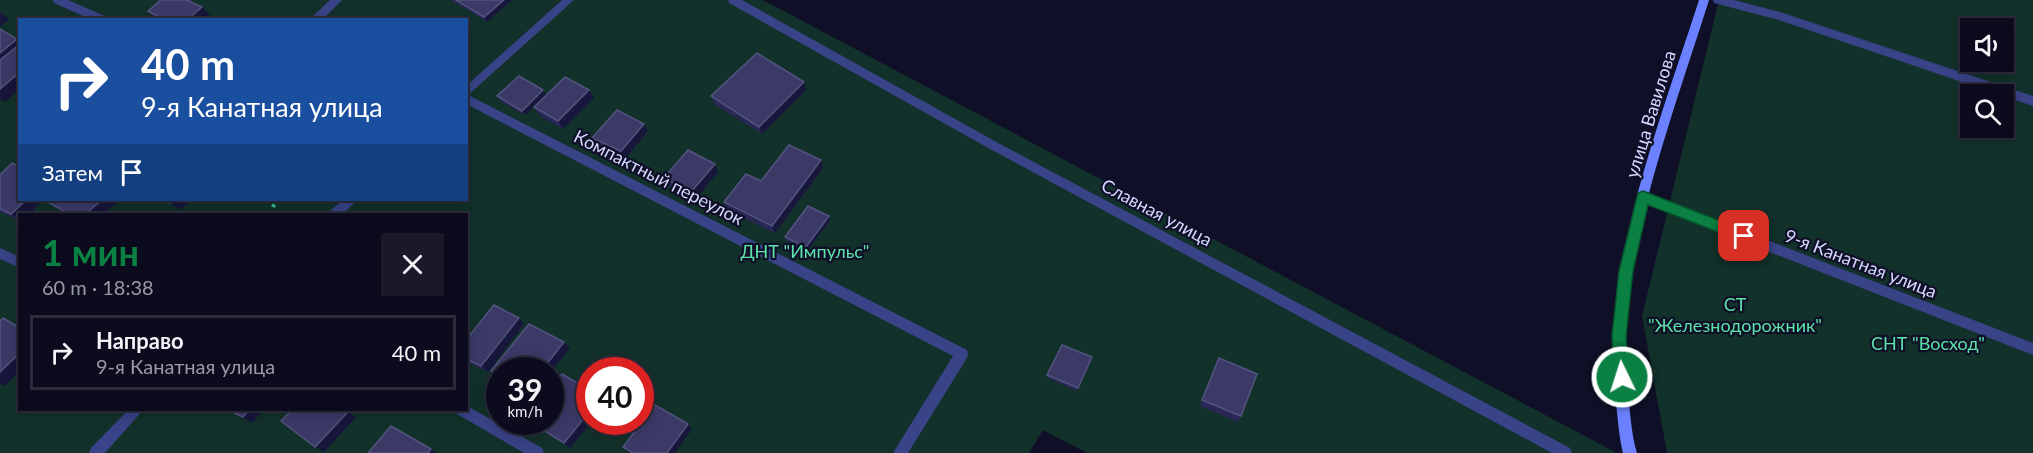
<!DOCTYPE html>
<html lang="ru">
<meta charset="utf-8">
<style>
:root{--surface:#0b0b1d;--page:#19192a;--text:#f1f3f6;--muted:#9a9ba4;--line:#2b2b3b;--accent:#0b8043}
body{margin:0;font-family:Lato,sans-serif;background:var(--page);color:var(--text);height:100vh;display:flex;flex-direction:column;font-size:22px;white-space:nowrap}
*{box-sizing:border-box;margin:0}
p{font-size:20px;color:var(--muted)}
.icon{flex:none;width:33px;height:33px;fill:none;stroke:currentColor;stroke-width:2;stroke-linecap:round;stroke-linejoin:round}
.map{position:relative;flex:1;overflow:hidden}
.details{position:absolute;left:18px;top:213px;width:450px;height:198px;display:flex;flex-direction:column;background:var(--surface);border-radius:0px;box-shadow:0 3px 15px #0003,0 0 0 2px var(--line)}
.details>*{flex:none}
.hud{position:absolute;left:18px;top:18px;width:450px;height:183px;border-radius:0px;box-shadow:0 3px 15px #0003,0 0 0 2px var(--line);background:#1a4fa0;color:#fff;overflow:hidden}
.buttons{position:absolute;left:1960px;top:18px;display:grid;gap:12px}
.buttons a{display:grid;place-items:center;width:54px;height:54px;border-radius:0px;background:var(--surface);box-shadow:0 3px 15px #0003,0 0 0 2px var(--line);font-size:30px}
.speed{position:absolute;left:486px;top:357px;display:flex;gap:12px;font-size:30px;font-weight:700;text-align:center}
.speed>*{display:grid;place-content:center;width:78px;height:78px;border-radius:50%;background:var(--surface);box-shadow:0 3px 15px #0003,0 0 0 2px var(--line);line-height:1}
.speed small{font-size:15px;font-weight:400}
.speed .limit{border:9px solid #d22;background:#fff;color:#111}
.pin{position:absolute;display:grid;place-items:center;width:51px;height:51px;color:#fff;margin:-26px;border-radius:12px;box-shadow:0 3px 9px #0006}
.me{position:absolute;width:66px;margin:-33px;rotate:356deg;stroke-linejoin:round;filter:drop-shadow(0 0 4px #0008)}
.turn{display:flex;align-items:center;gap:21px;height:126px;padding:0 24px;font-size:27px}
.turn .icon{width:78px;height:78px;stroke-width:2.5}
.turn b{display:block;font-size:42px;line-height:51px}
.then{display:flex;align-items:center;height:57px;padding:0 24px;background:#0003;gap:12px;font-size:22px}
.round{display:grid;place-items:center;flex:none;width:63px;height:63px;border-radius:0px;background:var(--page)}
.head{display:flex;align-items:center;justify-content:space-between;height:102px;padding:0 24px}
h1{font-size:36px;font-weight:700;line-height:45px;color:var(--accent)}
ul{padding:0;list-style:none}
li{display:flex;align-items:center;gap:18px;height:75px;margin:0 12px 9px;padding:0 12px;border:3px solid var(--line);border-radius:0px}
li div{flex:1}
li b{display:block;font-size:22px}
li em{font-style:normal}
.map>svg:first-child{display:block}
.green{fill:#12312a;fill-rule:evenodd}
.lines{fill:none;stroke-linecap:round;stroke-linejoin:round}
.path{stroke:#2dbb9a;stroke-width:4;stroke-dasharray:3 4.5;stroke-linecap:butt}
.lane{fill:#394387;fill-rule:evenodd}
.street{fill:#394387;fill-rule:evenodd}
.secondary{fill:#6b81ff;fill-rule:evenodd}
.wall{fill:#292755}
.shaded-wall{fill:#17163b}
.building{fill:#3b3a67;stroke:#53537f;stroke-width:1.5}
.route{fill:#0b8043;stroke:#07532c;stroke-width:1.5}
.labels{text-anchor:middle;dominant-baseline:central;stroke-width:4.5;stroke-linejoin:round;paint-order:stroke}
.street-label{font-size:18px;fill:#d4d7ff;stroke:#0f0f27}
.park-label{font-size:18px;fill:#5de2aa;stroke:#0f0f27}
</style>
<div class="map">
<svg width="2033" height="453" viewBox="0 0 2033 453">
<rect width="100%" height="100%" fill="#0f0f27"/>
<!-- green -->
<g class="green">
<path d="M0,0H763L1617,453H1087L1043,430L1029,453H0ZM20,20H466V200H20ZM20,214H466V410H20ZM500,370H550V422H500ZM590,370H640V422H590Z"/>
<path d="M1719,0H2033V453H1667L1642,316ZM1971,28H2004V62H1971ZM1971,94H2004V128H1971Z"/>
</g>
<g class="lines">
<!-- path -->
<path class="path" d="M270,214L276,200"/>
<!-- lane -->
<g class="lane">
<path d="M53,0H68L107,17L108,20H92L54,3Z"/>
<path d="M330,0H342L322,20H309Z"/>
<path d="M1713,0H1734L1780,12L2033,96V106L1779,20L1714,3Z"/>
<path d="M466,94L967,350L968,354L967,358L908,453H893L953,356L466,104Z"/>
<path d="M1643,192L2033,343V355L1639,201L1637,197L1639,193Z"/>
<path d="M0,248L20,257V268L0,259Z"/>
<path d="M467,406L542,448L544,453H524L457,414L456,410H466Z"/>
</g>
<!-- street -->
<g class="street">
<path d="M562,0H574L466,97V86Z"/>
<path d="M728,0H742L1000,144L1570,448L1572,453H1552L992,150L729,3Z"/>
<path d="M343,200H357L343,214H329L331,210Z"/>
<path d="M128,410H143L105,453H89L91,448Z"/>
</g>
<!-- secondary -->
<path class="secondary" d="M1699,0H1709C1676,105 1630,226 1625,335C1624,358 1627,381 1629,404C1631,420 1632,437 1637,453H1623C1619,437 1618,420 1616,403C1614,381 1611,358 1613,335C1619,224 1665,106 1699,0Z"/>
</g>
<!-- wall -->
<g class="wall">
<path d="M451,0H512L487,22Z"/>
<path d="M148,11L210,15L205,20H156Z"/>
<path d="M543,90L546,95L525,115L500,101L497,96Z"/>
<path d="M806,90L762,134L714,104L711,96Z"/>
<path d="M594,98L563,129L539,115L534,107Z"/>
<path d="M648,131L625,159L597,145L592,138Z"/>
<path d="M821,160L823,168L775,233L727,210L724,202Z"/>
<path d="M718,172L695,200L668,185L664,178Z"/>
<path d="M0,175L20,200H120L103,214H68L44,200L29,214H20V220L0,212Z"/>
<path d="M830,220L807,251L786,240L785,237Z"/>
<path d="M524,324L488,372L466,362V340Z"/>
<path d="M1092,357L1091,361L1077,391L1047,378V375Z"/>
<path d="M1219,358L1241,416L1238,422L1200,406Z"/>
<path d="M529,422H591L570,448Z"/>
</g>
<!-- shaded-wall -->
<g class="shaded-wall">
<path d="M504,0H512L487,22L484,17Z"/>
<path d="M202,7L210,15L205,20H187Z"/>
<path d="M0,12L9,19L0,27Z"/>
<path d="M17,39L20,41V53L0,69V53Z"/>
<path d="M20,72V89L5,102L0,99V89Z"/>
<path d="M804,82L806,90L762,134L759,127Z"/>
<path d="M543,90L546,95L525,115L522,111Z"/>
<path d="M589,90L594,98L563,129L558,121Z"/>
<path d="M644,124L648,131L625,159L621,151Z"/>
<path d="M821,160L823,168L775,233L772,226Z"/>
<path d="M715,164L718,172L695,200L691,192Z"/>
<path d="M26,200H44L29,214H20V220L11,214Z"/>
<path d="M102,200H120L103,214H85Z"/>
<path d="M174,200H192L179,210L170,203Z"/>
<path d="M829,216L830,220L807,251L806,247Z"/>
<path d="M519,318L524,324L488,372L481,366Z"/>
<path d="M564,342L570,348L550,373V370H542Z"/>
<path d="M20,353V371L4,386L0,384V372Z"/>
<path d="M1092,357L1091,361L1077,391L1078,388Z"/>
<path d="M249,410H263L252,423L243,417Z"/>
<path d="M345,410L356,417L324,452L315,447Z"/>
<path d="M590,411V422H591L570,448L564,443Z"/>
<path d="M688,424L692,429L675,453H667Z"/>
<path d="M431,449L436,453H428Z"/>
</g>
<!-- building -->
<g class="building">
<path d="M161,0H187L202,7L187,20H165L148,11Z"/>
<path d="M456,0H504L484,17Z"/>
<path d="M0,29L17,39L0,53Z"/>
<path d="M20,44V72L0,89V60Z"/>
<path d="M757,53L804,82L759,127L711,96Z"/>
<path d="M519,76L543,90L522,111L497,96Z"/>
<path d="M565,77L589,90L558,121L534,107Z"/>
<path d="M617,110L644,124L621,151L592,138Z"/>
<path d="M789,145L821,160L772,226L724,202L746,174L761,181Z"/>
<path d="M688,150L715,164L691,192L664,178Z"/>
<path d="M12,163L20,167V200H26L11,214L0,209V175Z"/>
<path d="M44,200H102L85,214H69Z"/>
<path d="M165,200H174L170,203Z"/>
<path d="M808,206L829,216L806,247L785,237Z"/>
<path d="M494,305L519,318L481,366L466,359V340Z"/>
<path d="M3,318L20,328V353L0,372V321Z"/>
<path d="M529,324L564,342L542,370H500V375L491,371Z"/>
<path d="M1062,345L1092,357L1078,388L1047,375Z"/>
<path d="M1219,358L1257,374L1241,416L1202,400Z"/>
<path d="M562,374L590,390V411L564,443L530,422H550V389Z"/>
<path d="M655,405L688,424L667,453H633L623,447Z"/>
<path d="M228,410H249L243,417Z"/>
<path d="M292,410H345L348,412L315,447L281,421Z"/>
<path d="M391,426L431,449L428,453H368Z"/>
</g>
<!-- route -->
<path class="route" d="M1643,191L1749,232L1751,236L1749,240L1744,242L1648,205L1633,271L1626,336L1629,377L1627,382L1622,384L1617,382L1614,377L1612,336L1619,271L1637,197L1638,193Z"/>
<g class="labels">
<!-- street labels -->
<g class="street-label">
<text transform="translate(1650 114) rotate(-73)">улица Вавилова</text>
<text transform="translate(659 177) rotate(27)">Компактный переулок</text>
<text transform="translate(1157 212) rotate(28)">Славная улица</text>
<text transform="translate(1861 263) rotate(21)">9-я Канатная улица</text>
</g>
<!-- park labels -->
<g class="park-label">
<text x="805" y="251">ДНТ "Импульс"</text>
<text x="1735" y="304">СТ<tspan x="1735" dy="21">"Железнодорожник"</tspan></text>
<text x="1928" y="343">СНТ "Восход"</text>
</g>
</g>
</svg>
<div class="buttons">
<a><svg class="icon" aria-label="sound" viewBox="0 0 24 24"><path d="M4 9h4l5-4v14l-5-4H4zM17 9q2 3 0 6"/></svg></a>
<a><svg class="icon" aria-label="search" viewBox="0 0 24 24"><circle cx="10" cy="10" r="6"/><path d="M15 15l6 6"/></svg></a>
</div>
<div class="speed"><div>39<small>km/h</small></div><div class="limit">40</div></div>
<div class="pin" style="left:1744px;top:236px;background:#d93025"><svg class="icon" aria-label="arrive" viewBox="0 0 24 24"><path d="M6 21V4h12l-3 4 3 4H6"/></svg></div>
<svg class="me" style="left:1622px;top:377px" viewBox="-20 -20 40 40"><circle r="17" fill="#0b8043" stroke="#fff" stroke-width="3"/><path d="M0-11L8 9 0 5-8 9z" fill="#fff"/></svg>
<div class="hud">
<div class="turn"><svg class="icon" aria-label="right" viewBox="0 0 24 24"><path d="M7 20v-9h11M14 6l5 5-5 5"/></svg><div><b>40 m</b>9-я Канатная улица</div></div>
<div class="then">Затем<svg class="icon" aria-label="arrive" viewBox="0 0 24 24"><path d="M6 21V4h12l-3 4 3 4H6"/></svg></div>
</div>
<section class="details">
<div class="head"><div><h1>1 мин</h1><p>60 m · 18:38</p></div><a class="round"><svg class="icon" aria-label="close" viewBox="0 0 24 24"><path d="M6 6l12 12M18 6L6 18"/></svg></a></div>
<ul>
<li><svg class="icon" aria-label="right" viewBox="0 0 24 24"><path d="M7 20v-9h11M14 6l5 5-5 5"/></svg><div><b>Направо</b><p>9-я Канатная улица</p></div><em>40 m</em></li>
</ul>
</section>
</div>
